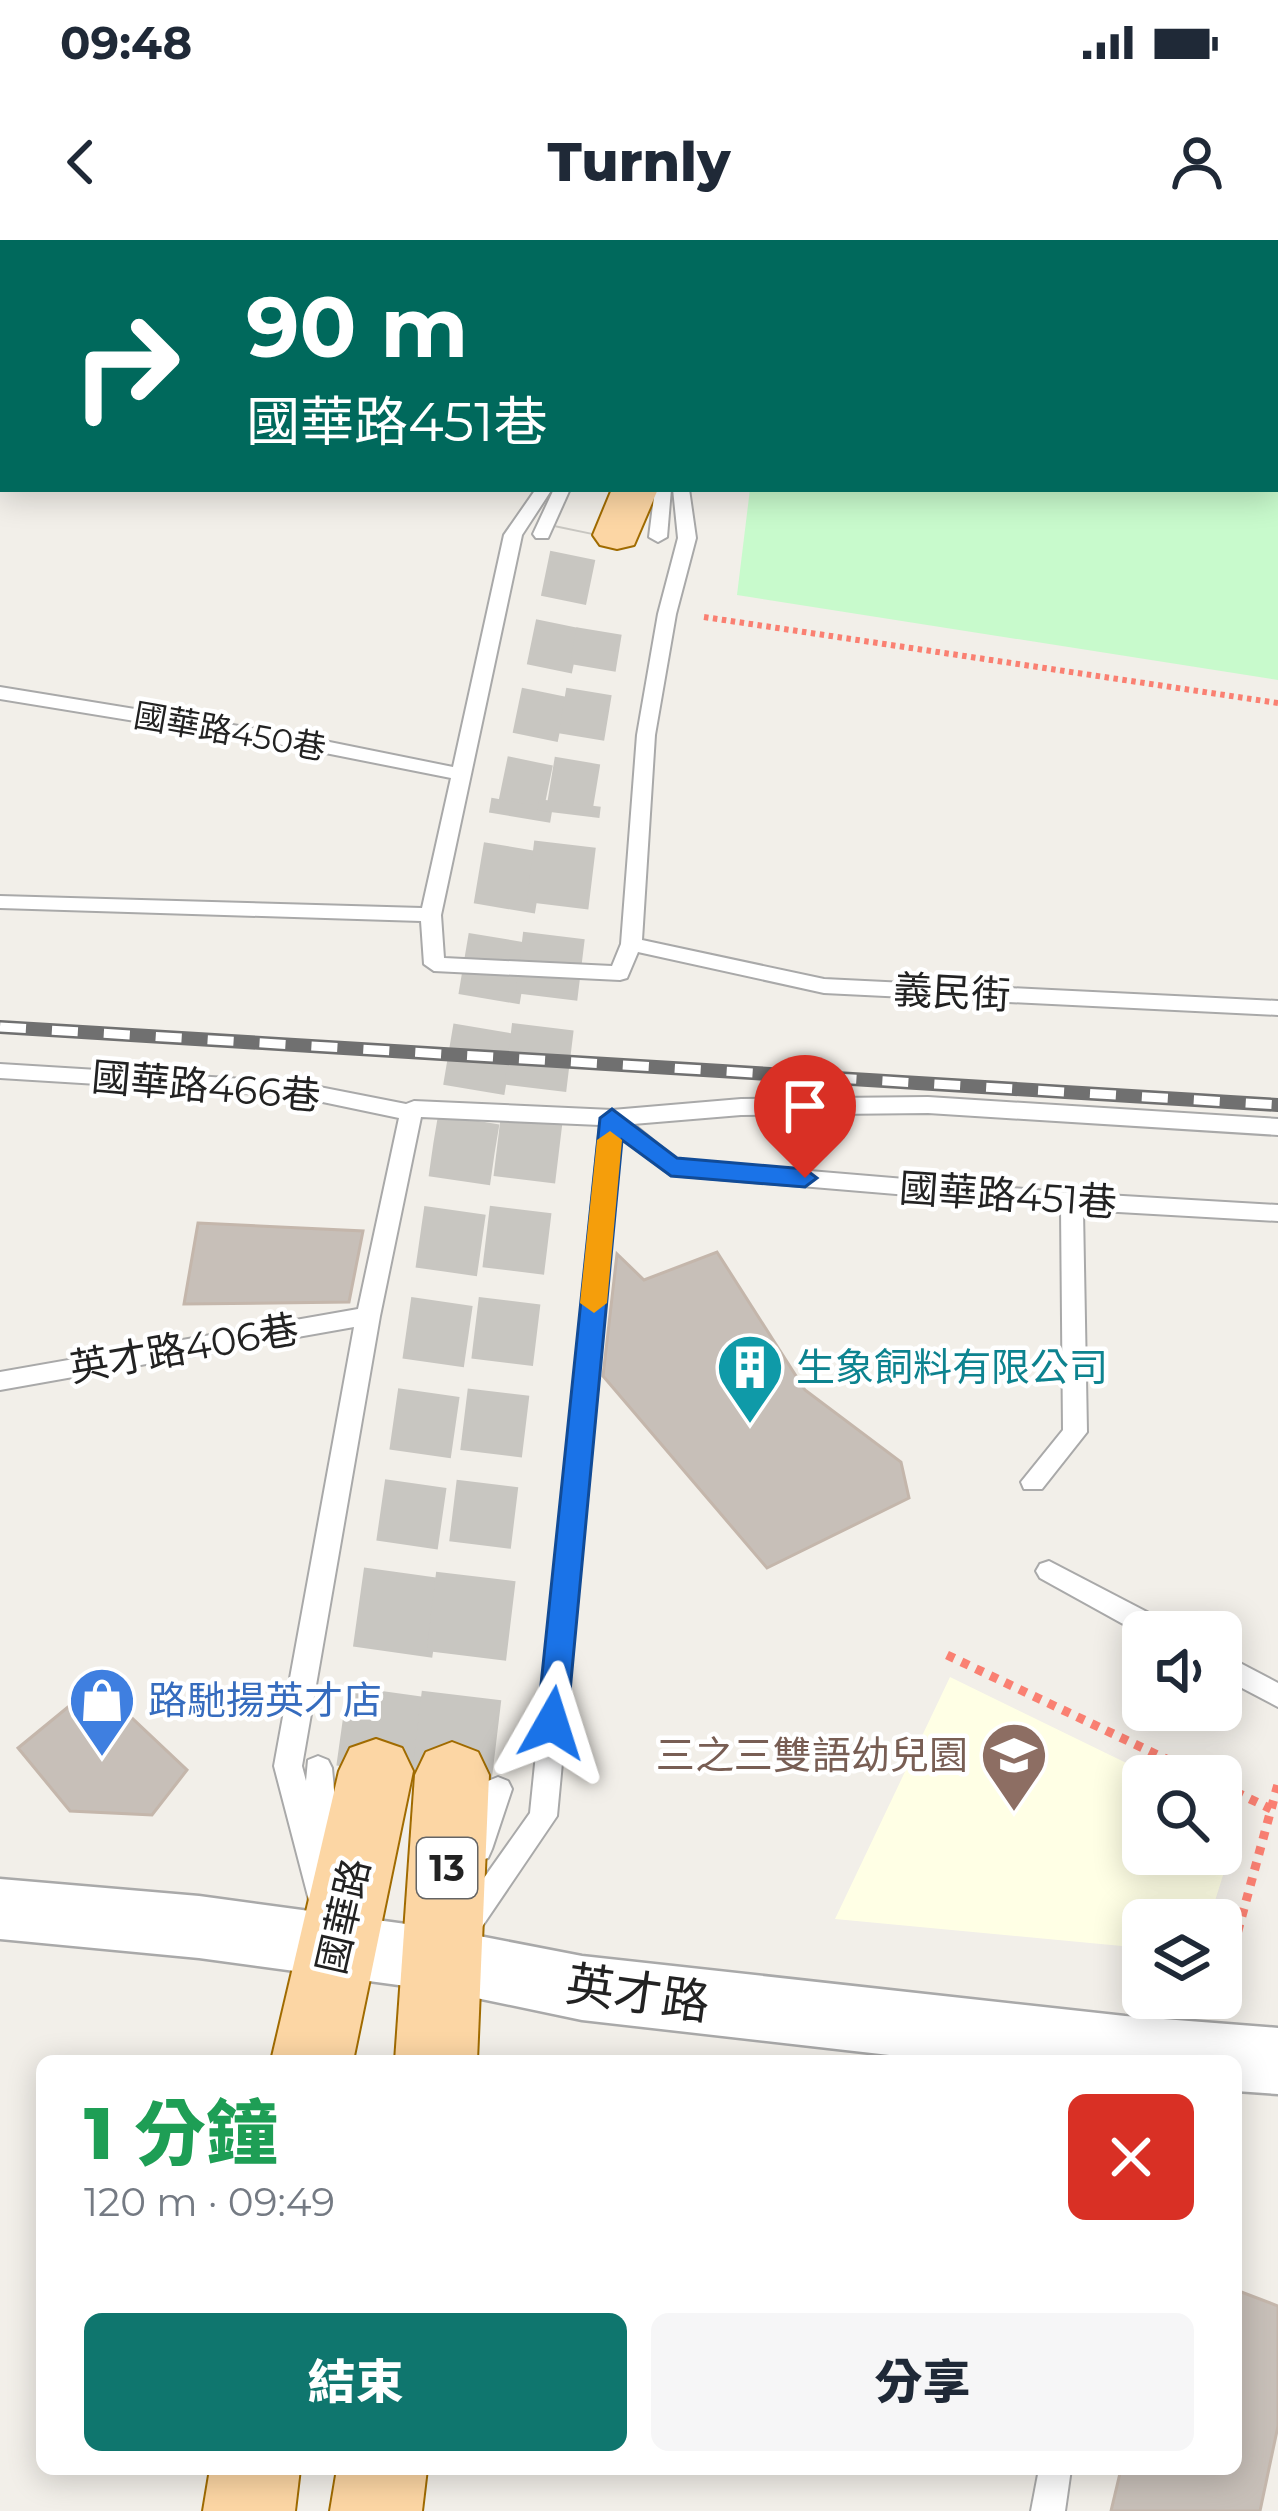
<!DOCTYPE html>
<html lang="zh-TW">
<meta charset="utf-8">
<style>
:root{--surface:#fff;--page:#f6f6f7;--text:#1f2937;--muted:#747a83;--accent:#0f766e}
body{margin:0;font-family:Montserrat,"Noto Sans TC",sans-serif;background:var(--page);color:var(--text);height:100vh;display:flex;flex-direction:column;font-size:45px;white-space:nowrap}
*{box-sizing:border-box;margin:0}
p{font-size:39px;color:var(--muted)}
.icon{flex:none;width:66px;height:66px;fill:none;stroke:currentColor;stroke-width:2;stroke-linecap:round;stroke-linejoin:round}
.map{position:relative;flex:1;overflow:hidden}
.panel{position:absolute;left:36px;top:1815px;width:1206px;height:420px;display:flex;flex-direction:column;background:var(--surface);border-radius:18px;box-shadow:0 6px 30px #0003}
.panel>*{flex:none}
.guide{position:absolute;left:0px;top:0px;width:1278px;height:252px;box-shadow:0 6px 30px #0003;background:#00695c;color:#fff;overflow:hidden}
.fabs{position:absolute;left:1122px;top:1371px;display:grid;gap:24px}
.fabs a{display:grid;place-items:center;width:120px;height:120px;border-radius:18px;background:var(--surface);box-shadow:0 6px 30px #0003;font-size:60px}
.pin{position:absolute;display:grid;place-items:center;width:102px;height:102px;color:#fff;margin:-123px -51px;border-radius:50% 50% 50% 0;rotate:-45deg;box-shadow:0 0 12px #0007}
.pin .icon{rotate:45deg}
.me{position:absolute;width:132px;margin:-66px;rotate:6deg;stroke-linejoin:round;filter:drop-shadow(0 0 9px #0008)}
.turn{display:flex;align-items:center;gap:42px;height:252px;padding:0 48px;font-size:54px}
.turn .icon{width:156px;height:156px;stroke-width:2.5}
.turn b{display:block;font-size:84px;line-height:102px}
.round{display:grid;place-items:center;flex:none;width:126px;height:126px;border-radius:18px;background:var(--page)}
.summary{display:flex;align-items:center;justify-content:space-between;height:204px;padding:0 48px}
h1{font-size:72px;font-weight:800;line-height:90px;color:#1e9e55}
.primary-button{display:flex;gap:24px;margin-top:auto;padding:24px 48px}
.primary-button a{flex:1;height:138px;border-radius:18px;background:var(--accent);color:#fff;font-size:48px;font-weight:800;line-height:138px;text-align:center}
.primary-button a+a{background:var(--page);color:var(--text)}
.status{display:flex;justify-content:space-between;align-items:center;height:84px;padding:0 60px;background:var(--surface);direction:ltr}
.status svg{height:33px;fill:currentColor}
header{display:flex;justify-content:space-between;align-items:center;height:156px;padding:0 48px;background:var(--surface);font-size:54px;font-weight:800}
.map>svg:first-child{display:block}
.education{fill:#ffffe5}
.park{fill:#c8facc}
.building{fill:#c7bfb8;stroke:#c4b6ab;stroke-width:3}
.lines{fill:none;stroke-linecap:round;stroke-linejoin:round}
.primary-tunnel-far2{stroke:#c8c6c1;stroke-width:46;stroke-dasharray:46 24;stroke-linecap:butt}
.primary-tunnel-far1{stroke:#c8c6c1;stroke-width:62;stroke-dasharray:62 30;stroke-linecap:butt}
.primary-tunnel{stroke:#c8c6c1;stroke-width:80;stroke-dasharray:80 40;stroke-linecap:butt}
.service-casing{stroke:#a9a9a9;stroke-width:4}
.tertiary-casing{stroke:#a9a9a9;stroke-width:5}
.primary-casing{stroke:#a06b00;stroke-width:4}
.path-far1{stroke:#fa8072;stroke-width:6;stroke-dasharray:4.5 4.5;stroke-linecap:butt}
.path{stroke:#fa8072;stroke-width:9;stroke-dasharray:8 8;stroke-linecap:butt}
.service{fill:#fff;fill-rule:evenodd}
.tertiary{fill:#fff;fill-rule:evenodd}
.primary{fill:#fcd6a4;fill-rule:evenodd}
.rail-casing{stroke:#707070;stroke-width:14}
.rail{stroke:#fff;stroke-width:9;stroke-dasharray:26;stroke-linecap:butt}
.route{fill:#1a73e8;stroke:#114b97;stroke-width:3}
.slow{fill:#f59e0b}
.labels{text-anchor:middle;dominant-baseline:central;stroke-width:9;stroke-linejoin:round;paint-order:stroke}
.far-street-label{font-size:33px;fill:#222;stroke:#fff}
.shield{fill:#fff;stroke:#646464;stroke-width:3}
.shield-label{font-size:36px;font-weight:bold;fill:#222}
.street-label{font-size:39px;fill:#222;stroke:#fff}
.culture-label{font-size:39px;fill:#0d838f;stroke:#fff;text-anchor:start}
.shop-label{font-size:39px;fill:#366cbe;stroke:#fff;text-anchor:start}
.education-label{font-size:39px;fill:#785e54;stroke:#fff;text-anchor:end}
.near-street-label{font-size:48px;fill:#222;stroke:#fff}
</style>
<div class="status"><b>09:48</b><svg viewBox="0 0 49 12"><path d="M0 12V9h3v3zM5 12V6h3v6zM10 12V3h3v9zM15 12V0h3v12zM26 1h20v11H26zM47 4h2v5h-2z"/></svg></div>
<header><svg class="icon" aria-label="back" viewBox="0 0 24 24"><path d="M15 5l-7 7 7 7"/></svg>Turnly<svg class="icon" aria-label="person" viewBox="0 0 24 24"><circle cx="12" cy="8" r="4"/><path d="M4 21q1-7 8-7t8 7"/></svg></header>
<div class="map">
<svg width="1278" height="2271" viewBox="0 0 1278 2271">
<rect width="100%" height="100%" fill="#f2efe9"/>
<!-- education -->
<path class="education" d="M950,1437L1153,1536H1143V1614H1221V1569L1241,1578L1209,1680H1143V1708L835,1679Z"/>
<!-- park -->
<path class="park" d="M810,0H1278V440L737,355L750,249H1275V3Z"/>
<!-- building -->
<g class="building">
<path d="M855,0H967L990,3H854Z"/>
<path d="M198,983L363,991L349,1062L184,1064Z"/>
<path d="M717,1012L805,1150L901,1222L909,1258L767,1328L603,1136L617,1014L644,1040Z"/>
<path d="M96,1444L187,1530L152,1575L70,1571L18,1508Z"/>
<path d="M1236,2050L1278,2066V2186L1260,2271H1111L1121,2229H1236Z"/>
</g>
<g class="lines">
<!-- primary-tunnel-far2 -->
<g class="primary-tunnel-far2">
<path d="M521,566L578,290"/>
<path d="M570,566L599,391"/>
</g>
<!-- primary-tunnel-far1 -->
<g class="primary-tunnel-far1">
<path d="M407,1305L464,908L522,563"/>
<path d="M480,1305L570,563"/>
</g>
<!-- primary-tunnel -->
<g class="primary-tunnel">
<path d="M376,1531L408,1302"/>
<path d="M452,1535L480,1302"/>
</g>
<defs>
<g id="service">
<path d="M536,249H552L522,295L441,675L444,718L612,726L621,704L637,495L658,374L678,298L673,249H689L696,298L676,374L655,495L642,700L824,739L1278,761V775L824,753L638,712L627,738L620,740L434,731L424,724L421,681L0,668V656L422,668L451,538L295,507L0,459V447L295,495L453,527L504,295Z"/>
<path d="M554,249H570L548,298H536L533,294Z"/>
<path d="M655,249H671L667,297L658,302L649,297Z"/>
<path d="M0,824L294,842L406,864L414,861L612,870L741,859L928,857L1278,879V895L928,873L741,875L633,884L677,920L1072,953L1278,965V981L1083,970L1087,1192L1042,1249H1024L1021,1242L1063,1190L1061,968L671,935L621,898L557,1576L475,1697L465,1701L455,1697L451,1688L455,1679L530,1573L600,885L421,877L380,1076L302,1526L306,1541L308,1520L318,1516L328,1520L332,1528L341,1626L331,1637L338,1664L334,1673L324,1677L314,1673L310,1664L274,1526L354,1087L0,1150V1132L358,1069L399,878L294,856L0,838Z"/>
<path d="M1049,1321L1170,1384L1174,1392L1143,1395L1040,1338L1036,1331L1040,1324Z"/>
<path d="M1221,1413L1278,1443V1467L1221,1437Z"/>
<path d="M498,1537L508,1541L512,1549L492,1609L488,1618L478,1621L468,1618L464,1609L484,1549L488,1541Z"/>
<path d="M1039,2229H1071L1065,2271H1031Z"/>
</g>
<path id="tertiary" d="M0,1639L199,1656L443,1689L582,1716L1125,1776L1278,1788V1854L1236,1851V1821H942L582,1780L443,1751L199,1718L0,1699Z"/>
<g id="primary">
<path d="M612,249H658L634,305L617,309L600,305L593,295Z"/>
<path d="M376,1499L402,1508L413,1531L353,1821H271L339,1531L350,1508Z"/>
<path d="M452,1502L478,1512L489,1535L477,1821H395L415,1535L426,1512Z"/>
<path d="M210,2229H300L295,2271H203Z"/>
<path d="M337,2229H427L422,2271H330Z"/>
</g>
</defs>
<!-- service casing -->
<use href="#service" class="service-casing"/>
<!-- tertiary casing -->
<use href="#tertiary" class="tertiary-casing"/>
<!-- primary casing -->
<use href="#primary" class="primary-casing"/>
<!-- path-far1 -->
<path class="path-far1" d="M704,377L1278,463"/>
<!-- path -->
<g class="path">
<path d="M947,1415L1202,1536"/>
<path d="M1221,1545L1271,1569"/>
<path d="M1225,1738L1278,1544"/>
</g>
<!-- service -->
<use href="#service" class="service"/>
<!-- tertiary -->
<use href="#tertiary" class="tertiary"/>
<!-- primary -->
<use href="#primary" class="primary"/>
<defs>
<path id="rail" d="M0,787L1278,865"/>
</defs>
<!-- rail casing -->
<use href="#rail" class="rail-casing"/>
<!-- rail -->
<use href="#rail" class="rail"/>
</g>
<!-- route -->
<path class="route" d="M612,869L677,918L805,929L817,938L805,947L671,936L622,900L567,1483L563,1492L552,1496L541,1492L537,1483L600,878Z"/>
<!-- slow -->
<path class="slow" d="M610,891L622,900L607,1063L594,1073L580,1063L597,900Z"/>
<!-- icons -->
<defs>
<symbol id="building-pin" viewBox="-11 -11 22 30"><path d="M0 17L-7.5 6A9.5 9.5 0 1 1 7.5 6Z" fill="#0f9aa8" stroke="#fff"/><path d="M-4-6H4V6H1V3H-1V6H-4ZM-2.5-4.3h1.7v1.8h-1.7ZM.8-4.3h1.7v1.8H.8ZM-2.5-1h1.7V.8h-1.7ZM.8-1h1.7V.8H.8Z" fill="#fff"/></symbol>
<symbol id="shop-pin" viewBox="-11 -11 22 30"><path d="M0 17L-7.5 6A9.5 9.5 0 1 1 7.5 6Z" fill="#3f7fe0" stroke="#fff"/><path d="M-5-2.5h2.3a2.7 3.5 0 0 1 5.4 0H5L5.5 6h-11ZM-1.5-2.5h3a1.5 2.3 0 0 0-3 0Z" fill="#fff"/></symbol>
<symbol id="school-pin" viewBox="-11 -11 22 30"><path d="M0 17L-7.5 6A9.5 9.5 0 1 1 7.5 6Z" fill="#8d6e63" stroke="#fff"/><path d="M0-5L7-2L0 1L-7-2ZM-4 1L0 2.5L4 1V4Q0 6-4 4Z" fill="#fff"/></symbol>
</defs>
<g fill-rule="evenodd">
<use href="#building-pin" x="712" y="1089" width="76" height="104"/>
<use href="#shop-pin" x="64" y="1422" width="76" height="104"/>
<use href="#school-pin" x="976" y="1477" width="76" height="104"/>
</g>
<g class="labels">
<!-- far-street labels -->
<g class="far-street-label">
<text transform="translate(230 491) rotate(10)">國華路450巷</text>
</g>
<!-- shield labels -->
<rect class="shield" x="417" y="1598" width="60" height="60" rx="9"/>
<g class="shield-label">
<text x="447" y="1628">13</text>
</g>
<!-- street labels -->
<g class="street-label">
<text transform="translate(952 752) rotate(3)">義民街</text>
<text transform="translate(206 846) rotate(5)">國華路466巷</text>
<text transform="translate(1008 955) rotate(4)">國華路451巷</text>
<text transform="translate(184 1108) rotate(-10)">英才路406巷</text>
<text transform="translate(343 1676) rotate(-77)">國華路</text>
</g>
<!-- culture labels -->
<g class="culture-label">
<text x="796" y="1127">生象飼料有限公司</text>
</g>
<!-- shop labels -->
<g class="shop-label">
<text x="148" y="1460">路馳揚英才店</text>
</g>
<!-- education labels -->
<g class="education-label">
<text x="968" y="1515">三之三雙語幼兒園</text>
</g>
<!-- near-street labels -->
<g class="near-street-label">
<text transform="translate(638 1753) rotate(8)">英才路</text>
</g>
</g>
</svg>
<div class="fabs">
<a><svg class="icon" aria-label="sound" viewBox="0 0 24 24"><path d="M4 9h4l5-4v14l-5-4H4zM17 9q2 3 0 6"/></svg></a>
<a><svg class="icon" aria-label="search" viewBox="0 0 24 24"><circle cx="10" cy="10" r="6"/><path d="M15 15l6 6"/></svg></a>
<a><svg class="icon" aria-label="layers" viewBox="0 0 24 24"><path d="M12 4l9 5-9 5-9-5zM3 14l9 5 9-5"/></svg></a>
</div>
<div class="pin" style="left:805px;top:938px;background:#d93025"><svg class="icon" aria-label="arrive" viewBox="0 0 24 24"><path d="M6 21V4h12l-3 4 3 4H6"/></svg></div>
<svg class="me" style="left:552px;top:1483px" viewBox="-20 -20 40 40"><path d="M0-17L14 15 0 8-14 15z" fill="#1a73e8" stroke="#fff" stroke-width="4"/></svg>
<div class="guide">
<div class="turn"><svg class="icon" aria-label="right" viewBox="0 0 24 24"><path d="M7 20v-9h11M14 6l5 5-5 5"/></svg><div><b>90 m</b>國華路451巷</div></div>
</div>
<section class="panel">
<div class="summary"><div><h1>1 分鐘</h1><p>120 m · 09:49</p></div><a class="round" style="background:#d93025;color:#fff"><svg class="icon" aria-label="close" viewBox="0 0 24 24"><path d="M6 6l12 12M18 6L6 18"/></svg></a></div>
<div class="primary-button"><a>結束</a><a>分享</a></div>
</section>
</div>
